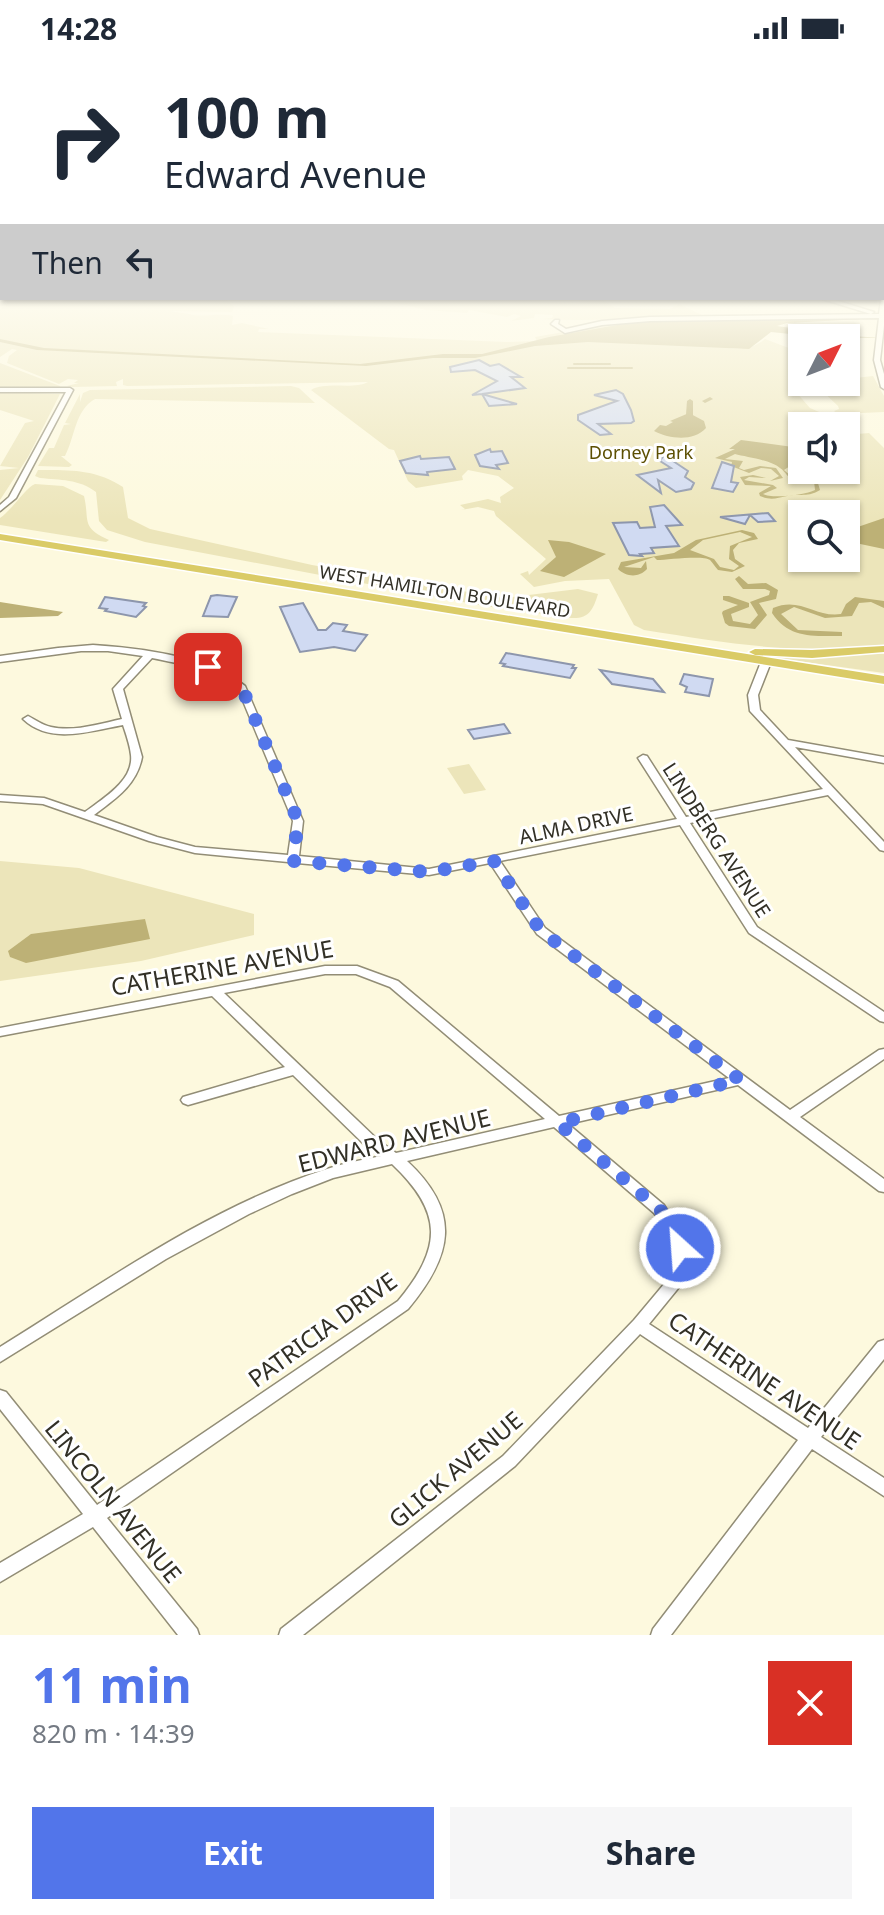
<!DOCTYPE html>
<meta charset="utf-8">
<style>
:root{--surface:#fff;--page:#f6f6f7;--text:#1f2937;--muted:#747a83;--accent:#5275ea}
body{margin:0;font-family:"Noto Sans",sans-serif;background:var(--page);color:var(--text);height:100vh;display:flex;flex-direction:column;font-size:30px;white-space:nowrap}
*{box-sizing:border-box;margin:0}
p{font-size:26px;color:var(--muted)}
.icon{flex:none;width:44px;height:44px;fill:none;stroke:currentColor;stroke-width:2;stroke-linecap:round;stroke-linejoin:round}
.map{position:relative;height:1579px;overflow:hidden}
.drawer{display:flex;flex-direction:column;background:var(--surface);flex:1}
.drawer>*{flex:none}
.top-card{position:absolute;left:0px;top:0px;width:884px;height:244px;box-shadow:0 2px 6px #0004;background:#fff;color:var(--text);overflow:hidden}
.needle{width:52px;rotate:48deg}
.tools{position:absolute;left:788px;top:268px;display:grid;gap:16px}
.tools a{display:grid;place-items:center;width:72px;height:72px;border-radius:0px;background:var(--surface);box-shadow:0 2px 6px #0004;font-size:40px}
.pin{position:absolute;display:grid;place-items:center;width:68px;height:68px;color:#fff;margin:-34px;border-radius:16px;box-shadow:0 4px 12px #0006}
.me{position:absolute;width:88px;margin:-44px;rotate:334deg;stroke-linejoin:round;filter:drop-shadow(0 0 6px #0008)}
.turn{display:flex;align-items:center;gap:28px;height:168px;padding:0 32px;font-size:36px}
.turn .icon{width:104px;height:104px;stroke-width:2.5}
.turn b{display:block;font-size:56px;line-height:68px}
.then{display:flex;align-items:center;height:76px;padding:0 32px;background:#0003;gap:16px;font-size:30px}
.round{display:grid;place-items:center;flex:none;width:84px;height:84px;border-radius:0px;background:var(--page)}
.overview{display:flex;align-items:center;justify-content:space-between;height:136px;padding:0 32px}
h1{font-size:48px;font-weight:700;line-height:60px;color:var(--accent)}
.primary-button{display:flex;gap:16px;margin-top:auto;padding:16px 32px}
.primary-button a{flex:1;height:92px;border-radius:0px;background:var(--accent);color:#fff;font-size:32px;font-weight:700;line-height:92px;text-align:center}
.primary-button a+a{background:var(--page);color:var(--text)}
.status{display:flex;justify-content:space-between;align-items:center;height:56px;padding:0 40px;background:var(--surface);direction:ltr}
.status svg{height:22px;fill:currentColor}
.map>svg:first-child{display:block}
.green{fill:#ece5ba;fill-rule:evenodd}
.water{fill:#bdb176;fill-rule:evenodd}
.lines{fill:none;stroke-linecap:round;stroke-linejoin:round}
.stream{stroke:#bdb176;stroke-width:2}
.canal{fill:#bdb176;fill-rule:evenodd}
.building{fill:#d0daf2;stroke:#8d96ac;stroke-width:2}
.minor-casing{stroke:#928d76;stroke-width:3}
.major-casing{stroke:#fff;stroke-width:3}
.minor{fill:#fff;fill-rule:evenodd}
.major{fill:#dacb67;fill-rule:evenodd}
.route{stroke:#5275ea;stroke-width:14;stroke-dasharray:0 25.2}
.labels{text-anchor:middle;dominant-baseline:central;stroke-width:6;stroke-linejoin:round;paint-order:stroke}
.far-park-label{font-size:18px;fill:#5c4f02;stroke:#fff}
.far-street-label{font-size:18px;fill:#323026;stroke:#fff}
.street-label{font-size:20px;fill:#323026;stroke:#fff}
.near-street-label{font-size:24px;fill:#323026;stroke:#fff}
</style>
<div class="status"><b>14:28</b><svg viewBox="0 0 49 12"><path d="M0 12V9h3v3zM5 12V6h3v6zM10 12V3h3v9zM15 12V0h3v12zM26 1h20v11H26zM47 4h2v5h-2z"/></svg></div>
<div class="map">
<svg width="884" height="1579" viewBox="0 0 884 1579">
<rect width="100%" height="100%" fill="#fdf9de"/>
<!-- green -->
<g class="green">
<path d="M0,243H225L234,250L232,256L169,255C177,256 190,258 193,259C204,261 219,257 233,260L232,269L242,267L269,273H259L258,276L507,286L537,285L535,281L627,265L860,262L667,265C696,279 736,308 765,283L802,297V326H846V323L873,320L884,340V356L838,358L834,355L839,353L838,350L821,334L796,336L810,352L826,359L792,362L807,370H802V414H846V379L869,377L884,392V589C799,600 727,587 644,574L634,569L609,523L565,525L534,531L520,518L528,515L529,519L546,503L496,460L494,455L478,451L461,454L465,453L460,449L488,443L501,447L500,441L514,432L498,420L468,414L462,420L463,424L416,432L408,425L394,394L389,393L311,334C327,325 354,334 368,326L127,330L123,329V323L116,326L117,330L72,331L67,330L79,327H74L78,324L68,323L59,328L7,307L9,300L17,294L12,293L0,301ZM802,458H846V502H802Z"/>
<path d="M381,243H508L575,248L581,247V243H602L615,252L670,253L679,248L706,261C651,261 597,266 541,263L552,262L553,259L535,258L534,262L511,265L521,260L514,258L507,261L469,254L467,257L426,254Z"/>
<path d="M0,307L60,330V331L0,332Z"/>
<path d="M291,330L299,332L315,347L95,343C75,354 75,381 65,400H61L72,409L69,411L38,410L49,392H54L64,369L71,368L65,367L80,338V346L83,337L90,334Z"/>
<path d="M0,336L60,338L28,401L0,444V414L19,412L0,410L25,367L34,365L0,354Z"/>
<path d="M38,414C69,414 96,413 123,431L128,462L150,473L312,509L503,542L578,533L598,538C593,554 589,563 571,562L484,550L145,486L107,474L99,465L96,436C79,423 60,424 40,422L35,420Z"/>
<path d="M35,428L63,430L84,440C90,465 80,471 109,484L106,486L0,469V462C13,453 25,432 35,428Z"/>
<path d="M727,595L755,598L877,597L884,598V617Z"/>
<path d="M469,708L486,734L464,738L447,712Z"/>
<path d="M0,805L79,812L254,858V879L141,905L0,925Z"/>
</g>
<!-- water -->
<g class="water">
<path d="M862,263L787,267L777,270L791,272L803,277L884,282H829L771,276L749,293L588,286L535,290L475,302H433L366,310L37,294L0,286V283L44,292L360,308L443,298H482L549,281L634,266Z"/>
<path d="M689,357L704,365L706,372C693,386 670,383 654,375L660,369L666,370L673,366L670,365Z"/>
<path d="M741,384L793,391L802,397V412L790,410L784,414L791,420L817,424L820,434C807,442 800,437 787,440C776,442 772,445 760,440L759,437L771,430L745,429L740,421L753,419L766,422L749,421L744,424L773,429L777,432L763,438C772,443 805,439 815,434L814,425C806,422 803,425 795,424C788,423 786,416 780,412C771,404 746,401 735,398L725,403L743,405L739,412L744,414L760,410L776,412L783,422L770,425L779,420L771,413L761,412L749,417L731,410L732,406L715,402L735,393H729Z"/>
<path d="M884,462V493L846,485V475Z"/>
<path d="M742,474L754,477L758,483L739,487L733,494L735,503L745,510L732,516L718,514C715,511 713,507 710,504C703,499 667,504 657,504L654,501L624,511L641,512L646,505L647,513C639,522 626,521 618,513L621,506L674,497L696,484ZM740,476L752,481L730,490L729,503L739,510L734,514L720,511L714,503L690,494L703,484Z"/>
<path d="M548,484L569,486L606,498L564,521L540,515L556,501Z"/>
<path d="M855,541L884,545V552L871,546L859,547L852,560L825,562L794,551L781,558L798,574L842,576V580C814,580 789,583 772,557L773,552C800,540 816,562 841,558L846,548Z"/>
<path d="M0,546L63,556L58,560L0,562Z"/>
<path d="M145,863L150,883L26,907L10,901L8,895L31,878Z"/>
</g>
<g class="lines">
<!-- stream -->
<g class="stream">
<path d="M574,308H610"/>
<path d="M568,312H632"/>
</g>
<!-- canal -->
<g class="canal">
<path d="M710,341L713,343L705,347L702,345Z"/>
<path d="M690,343L693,345V372L689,374L685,372L687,345Z"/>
<path d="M739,520L748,528L766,527L778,534L776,543L759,547L767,559L755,573L729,570L725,567L722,557L723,555L738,549L723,544V540H729L749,547V551L731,558L733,565L750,568L758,559L750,546L769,539L770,535L765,533H743L735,523Z"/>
</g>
</g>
<!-- building -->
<g class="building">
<path d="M479,304L490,310L499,308L521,321H511L525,332L482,338L517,348L489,350L482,338L472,339L497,325L475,314L451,316L450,311Z"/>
<path d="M616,334L623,338L631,354L634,365L631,367L598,368L611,378L600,379L578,364V359L617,345L594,339Z"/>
<path d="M490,393L491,396L502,395L508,407L496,409L499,413L480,410L475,399Z"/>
<path d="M664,399L688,415L685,421L694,427L691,433L676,436L658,424L661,437L637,419L671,412L660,405Z"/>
<path d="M420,400L421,403L449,401L455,413L427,416L428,419L406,417L400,405Z"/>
<path d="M722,406L734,410L731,426L738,427L733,436L712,432Z"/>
<path d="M664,449L682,469L666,470L679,490L651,492L654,497L640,498L642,500L629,499L613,467L637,466L640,472L655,471L650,451Z"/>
<path d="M768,457L775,465L758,466L750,459L745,468L720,461Z"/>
<path d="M217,539L237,541L228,561L203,560L211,540Z"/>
<path d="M105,541L146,547L143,550L146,551L136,561L105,555L107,553L99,552Z"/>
<path d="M303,547L318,574H326L333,567L347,569L343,575L367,579L355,595L334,591L300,596L280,551Z"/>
<path d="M506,597L574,609L572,612H576L570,622L503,610L505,608L500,607Z"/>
<path d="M600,614L653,623L664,636L612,628Z"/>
<path d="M684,618L713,623L709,640L685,636L687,631L680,628Z"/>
<path d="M504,668L510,677L474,683L468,674Z"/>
</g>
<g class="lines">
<defs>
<g id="minor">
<path d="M822,243H832L874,256L871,258Z"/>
<path d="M881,243H884V269L880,304L884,318V333L881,331L874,304L879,262L650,265L602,269L565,277L551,268L555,264H559L558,268L566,273L602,265L650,261L879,258Z"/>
<path d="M0,332H70L73,334L16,442L0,455V449L9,441L66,336H0Z"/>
<path d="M93,589C139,592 209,600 245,630L303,765L299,800L429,813L677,763L638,702L643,699L647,700L686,761L823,733L750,655L748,639L761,606L766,603L771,606L758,639L760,654L788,684L884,701V707L795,691L884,786V795L880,794L828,739L690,767L757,871L884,956V966L880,965L749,877L680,769L500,805L545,872L790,1054L879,994L884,993V1003L800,1061L884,1123V1136L879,1135L738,1029L568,1068L664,1149L684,1181L687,1207L680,1230L649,1268L808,1372L878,1286L884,1284V1303L821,1381L884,1422V1440L812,1393L671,1579H651L653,1573L798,1384L640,1278L515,1410L303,1579H279L281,1573L503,1400L634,1264L665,1227L673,1207L670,1182L654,1157L554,1071L407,1105C462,1156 453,1199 408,1253L107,1462L197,1573L199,1579H178L93,1471L0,1526V1507L83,1458L0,1353V1334L6,1336L97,1449L398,1245C442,1192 444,1157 392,1108L333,1122L292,1138L249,1158L166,1203L0,1306V1291C105,1226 209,1151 327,1113C344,1107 363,1104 381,1100L369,1093L293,1019L188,1049L183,1047L181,1044L183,1041L285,1011L212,940L0,980V972L325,910H357L398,925L559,1060L729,1022L537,878L490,807L429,819L297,807L293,808L288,806L195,797L149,785L43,748L0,745V739L44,742L85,756C102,743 134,725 131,699C130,689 126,678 123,669C91,675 50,689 23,663L28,660C36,664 42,669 51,671C74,676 99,668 122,663L113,633L143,600L108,595H81L0,606V600L58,592ZM152,602C181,608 214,613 238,633L293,765L288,799L195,791L157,781L94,759C115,743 137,729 142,701L123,633ZM325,918H356L390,931L545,1063L396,1097L379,1085L224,937Z"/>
</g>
<g id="major">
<path d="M0,478L884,620V628L0,484Z"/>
<path d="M884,590V596L812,602L755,599L749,596L755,593L812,594Z"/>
</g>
</defs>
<!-- minor casing -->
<use href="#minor" class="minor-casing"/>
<!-- major casing -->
<use href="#major" class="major-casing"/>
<!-- minor -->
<use href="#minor" class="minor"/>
<!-- major -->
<use href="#major" class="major"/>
</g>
<!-- sky -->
<linearGradient id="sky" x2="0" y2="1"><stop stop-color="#97b3ba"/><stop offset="0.52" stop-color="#fefcf0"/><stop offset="1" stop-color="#fefcf0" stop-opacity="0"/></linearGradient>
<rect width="884" height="464" fill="url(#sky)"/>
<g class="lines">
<!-- route -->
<path class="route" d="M208,611L231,620L242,632L298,765L293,805L429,816L494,805L541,875L740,1024L558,1067L659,1153L671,1167L680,1192"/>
</g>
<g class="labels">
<!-- far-park labels -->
<g class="far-park-label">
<text x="641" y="396">Dorney Park</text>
</g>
<!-- far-street labels -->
<g class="far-street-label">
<text transform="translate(445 535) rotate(9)">WEST HAMILTON BOULEVARD</text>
</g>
<!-- street labels -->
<g class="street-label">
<text transform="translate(576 769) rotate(-12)">ALMA DRIVE</text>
<text transform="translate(717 784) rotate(57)">LINDBERG AVENUE</text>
</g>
<!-- near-street labels -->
<g class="near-street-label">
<text transform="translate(222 911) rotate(-10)">CATHERINE AVENUE</text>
<text transform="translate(394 1084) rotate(-14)">EDWARD AVENUE</text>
<text transform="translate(322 1273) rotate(-36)">PATRICIA DRIVE</text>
<text transform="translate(765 1324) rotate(34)">CATHERINE AVENUE</text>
<text transform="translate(455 1413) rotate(-40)">GLICK AVENUE</text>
<text transform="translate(114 1445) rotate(51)">LINCOLN AVENUE</text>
</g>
</g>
</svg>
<div class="tools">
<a><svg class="needle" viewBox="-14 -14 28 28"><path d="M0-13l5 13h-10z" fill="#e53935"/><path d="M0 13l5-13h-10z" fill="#747a83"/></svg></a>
<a><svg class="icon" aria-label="sound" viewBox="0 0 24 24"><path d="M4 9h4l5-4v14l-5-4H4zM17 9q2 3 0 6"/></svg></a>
<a><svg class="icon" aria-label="search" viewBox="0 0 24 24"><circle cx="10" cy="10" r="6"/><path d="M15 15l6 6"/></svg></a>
</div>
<div class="pin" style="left:208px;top:611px;background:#d93025"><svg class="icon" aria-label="arrive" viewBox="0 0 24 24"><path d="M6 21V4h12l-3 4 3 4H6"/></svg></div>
<svg class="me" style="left:680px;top:1192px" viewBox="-20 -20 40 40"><circle r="17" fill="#5275ea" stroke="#fff" stroke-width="3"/><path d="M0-11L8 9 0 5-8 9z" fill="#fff"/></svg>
<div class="top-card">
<div class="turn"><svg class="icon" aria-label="right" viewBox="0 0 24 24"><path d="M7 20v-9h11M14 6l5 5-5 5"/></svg><div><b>100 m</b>Edward Avenue</div></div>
<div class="then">Then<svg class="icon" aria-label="left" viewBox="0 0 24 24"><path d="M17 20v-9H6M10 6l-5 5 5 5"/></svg></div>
</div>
</div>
<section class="drawer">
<div class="overview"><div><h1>11 min</h1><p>820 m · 14:39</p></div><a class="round" style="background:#d93025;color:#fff"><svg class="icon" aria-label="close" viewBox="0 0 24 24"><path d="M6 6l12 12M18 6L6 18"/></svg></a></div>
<div class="primary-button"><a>Exit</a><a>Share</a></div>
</section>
